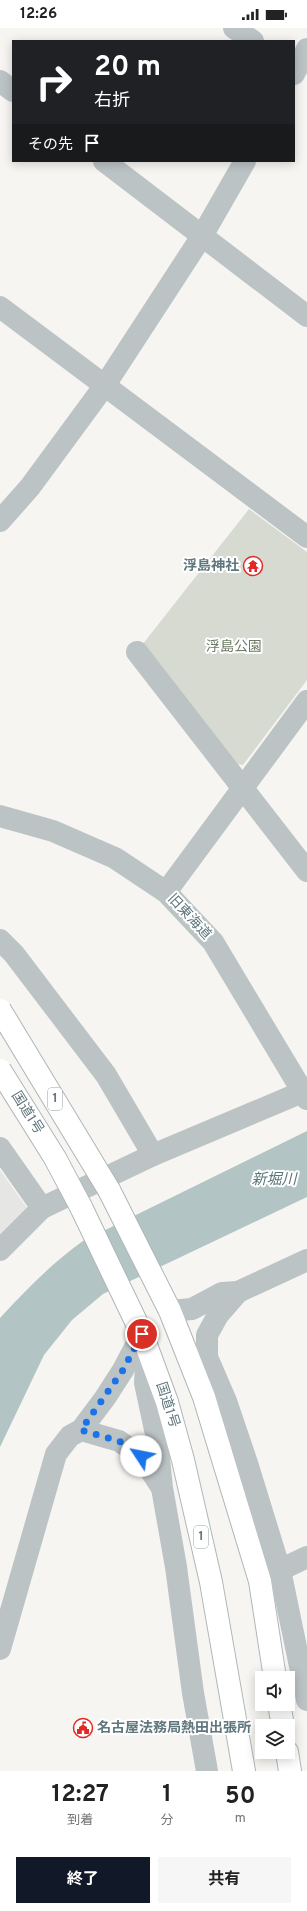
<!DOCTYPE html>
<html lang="ja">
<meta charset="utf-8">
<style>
:root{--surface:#fff;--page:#f6f6f6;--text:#222;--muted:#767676;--accent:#111827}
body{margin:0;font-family:Overpass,"Noto Sans JP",sans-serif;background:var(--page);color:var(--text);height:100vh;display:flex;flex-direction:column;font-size:15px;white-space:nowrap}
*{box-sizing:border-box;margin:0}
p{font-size:13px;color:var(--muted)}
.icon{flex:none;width:22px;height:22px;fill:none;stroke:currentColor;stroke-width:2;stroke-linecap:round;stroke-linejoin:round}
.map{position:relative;height:1743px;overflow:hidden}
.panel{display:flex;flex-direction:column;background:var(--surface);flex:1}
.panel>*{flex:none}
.guide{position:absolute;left:12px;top:12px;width:283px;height:122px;border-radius:0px;box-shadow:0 2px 10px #0003;background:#202124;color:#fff;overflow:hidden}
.controls{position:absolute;left:255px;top:1643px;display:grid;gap:8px}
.controls a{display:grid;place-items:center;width:40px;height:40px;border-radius:0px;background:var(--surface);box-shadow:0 2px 10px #0003;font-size:20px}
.pin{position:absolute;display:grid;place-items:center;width:34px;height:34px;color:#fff;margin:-17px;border:2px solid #fff;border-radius:50%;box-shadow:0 1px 4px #0007}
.me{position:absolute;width:44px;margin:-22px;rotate:304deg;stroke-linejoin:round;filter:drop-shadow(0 0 3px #0008)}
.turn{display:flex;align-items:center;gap:14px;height:84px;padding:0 16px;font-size:18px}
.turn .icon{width:52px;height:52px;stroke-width:2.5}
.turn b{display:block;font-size:28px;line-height:34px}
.then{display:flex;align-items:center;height:38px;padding:0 16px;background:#0003;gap:8px;font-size:15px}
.eta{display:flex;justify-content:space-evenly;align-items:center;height:68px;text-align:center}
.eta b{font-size:24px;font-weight:700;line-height:28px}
.button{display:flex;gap:8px;margin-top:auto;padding:8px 16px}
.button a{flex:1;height:46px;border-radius:0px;background:var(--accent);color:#fff;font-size:16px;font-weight:700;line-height:46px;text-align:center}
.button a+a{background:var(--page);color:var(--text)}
.status{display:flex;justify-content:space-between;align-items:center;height:28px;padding:0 20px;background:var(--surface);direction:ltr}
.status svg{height:11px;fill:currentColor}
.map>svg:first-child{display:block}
.built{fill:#e6e7e5}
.green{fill:#d6dad1}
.water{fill:#b2c4c4}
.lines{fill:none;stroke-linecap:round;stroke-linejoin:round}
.highway-casing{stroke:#afb6b8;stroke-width:24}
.minor{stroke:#bcc3c5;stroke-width:22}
.highway{stroke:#fff;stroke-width:22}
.highway-bridge-casing{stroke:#afb6b8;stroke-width:24;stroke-linecap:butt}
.highway-bridge{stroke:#fff;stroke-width:22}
.route{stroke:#1a73e8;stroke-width:7;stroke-dasharray:0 12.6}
.labels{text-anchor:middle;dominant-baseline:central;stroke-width:4;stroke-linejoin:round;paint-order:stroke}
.shield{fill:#fff;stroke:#90a0a4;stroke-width:1}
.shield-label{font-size:13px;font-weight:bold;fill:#60777d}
.poi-label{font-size:14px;font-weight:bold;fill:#60777d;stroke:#fff;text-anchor:end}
.park-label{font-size:14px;fill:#6d7a63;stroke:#fff}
.street-label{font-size:14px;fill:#60777d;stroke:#fff}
.water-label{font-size:15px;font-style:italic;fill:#5b7779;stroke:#fff}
</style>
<div class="status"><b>12:26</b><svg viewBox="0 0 49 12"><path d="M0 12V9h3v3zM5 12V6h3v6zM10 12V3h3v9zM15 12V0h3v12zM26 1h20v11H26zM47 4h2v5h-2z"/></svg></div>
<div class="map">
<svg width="307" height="1743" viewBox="0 0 307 1743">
<rect width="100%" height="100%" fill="#f6f5f2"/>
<!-- built -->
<path class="built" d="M0,1142L27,1180L0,1208Z"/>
<!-- green -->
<path class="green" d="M249,481L307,524V652L243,737L228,735L142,617Z"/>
<!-- water -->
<path class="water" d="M307,1103V1169L103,1266L72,1292L44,1327L0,1419V1290C26,1262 52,1235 83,1213Z"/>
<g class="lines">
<defs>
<g id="highway">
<path d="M109,1162L170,1283L204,1369L260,1553L275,1650"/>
<path d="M81,1179L142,1306L167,1374L183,1432L211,1554L244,1743"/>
<path d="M279,1676L283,1698"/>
<path d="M287,1724L290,1743"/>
</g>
</defs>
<!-- highway casing -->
<use href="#highway" class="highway-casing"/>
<!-- minor -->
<g class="minor">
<path d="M234,0L253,13"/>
<path d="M294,46L307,21"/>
<path d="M0,53L13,63"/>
<path d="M104,133L307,288"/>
<path d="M0,279L307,509"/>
<path d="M0,493L30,459L105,357L202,208L245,133"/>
<path d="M137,624L307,843"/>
<path d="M0,788L53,803L115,830L166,864L213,914L307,1071"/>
<path d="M166,864L307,673"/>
<path d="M0,912L14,926L106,1047L153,1127"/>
<path d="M0,1120L42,1180L0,1222"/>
<path d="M42,1180L153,1127L307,1062"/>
<path d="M238,1264L218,1287L207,1307V1329L226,1373L247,1435L280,1542L307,1672"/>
<path d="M170,1283L192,1281L222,1265L238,1264L307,1232"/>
<path d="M147,1318L145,1355L157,1411L162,1460L176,1539L193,1665L207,1743"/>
<path d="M81,1402L119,1413L141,1428L160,1457"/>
<path d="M280,1542L307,1529"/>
<path d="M0,1621L56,1426L70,1408L81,1402L105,1370L123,1342L142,1306"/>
</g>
<!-- highway -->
<use href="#highway" class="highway"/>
<defs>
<g id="highway-bridge">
<path d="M0,982L109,1162"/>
<path d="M0,1042L55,1130L81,1179"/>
</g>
</defs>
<!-- highway-bridge casing -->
<use href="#highway-bridge" class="highway-bridge-casing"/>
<!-- highway-bridge -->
<use href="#highway-bridge" class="highway-bridge"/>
</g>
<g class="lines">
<!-- route -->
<path class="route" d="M141,1428L119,1413L81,1402L123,1342L142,1306"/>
</g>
<!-- icons -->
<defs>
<symbol id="temple-ring" viewBox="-11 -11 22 22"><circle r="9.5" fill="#fff" stroke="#e32925" stroke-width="1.5"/><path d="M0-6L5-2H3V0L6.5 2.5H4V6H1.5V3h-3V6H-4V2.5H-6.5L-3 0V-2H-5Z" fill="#e32925"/></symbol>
<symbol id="civic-ring" viewBox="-11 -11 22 22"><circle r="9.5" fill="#fff" stroke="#e32925" stroke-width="1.5"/><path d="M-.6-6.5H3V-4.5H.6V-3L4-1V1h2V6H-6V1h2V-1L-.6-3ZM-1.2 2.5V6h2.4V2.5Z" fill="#e32925"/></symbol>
</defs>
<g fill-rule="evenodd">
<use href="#temple-ring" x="242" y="527" width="22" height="22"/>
<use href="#civic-ring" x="72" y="1689" width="22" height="22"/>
</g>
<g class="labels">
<!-- shield labels -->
<g class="shield">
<rect x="48" y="1060" width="14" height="22" rx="3"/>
<rect x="194" y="1498" width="14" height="22" rx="3"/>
</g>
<g class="shield-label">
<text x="55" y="1071">1</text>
<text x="201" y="1509">1</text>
</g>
<!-- poi labels -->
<g class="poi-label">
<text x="239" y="538">浮島神社</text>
<text x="97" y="1700" text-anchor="start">名古屋法務局熱田出張所</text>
</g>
<!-- park labels -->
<g class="park-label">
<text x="234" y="619">浮島公園</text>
</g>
<!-- street labels -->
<g class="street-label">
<text transform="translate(189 889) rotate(47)">旧東海道</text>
<text transform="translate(27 1085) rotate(58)">国道1号</text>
<text transform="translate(167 1377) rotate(72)">国道1号</text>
</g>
<!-- water labels -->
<g class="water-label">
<text x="274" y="1152">新堀川</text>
</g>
</g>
</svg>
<div class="controls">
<a><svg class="icon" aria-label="sound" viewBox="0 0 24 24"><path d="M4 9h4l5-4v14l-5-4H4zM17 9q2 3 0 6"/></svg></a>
<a><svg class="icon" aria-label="layers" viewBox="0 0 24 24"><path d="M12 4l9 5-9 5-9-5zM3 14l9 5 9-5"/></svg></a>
</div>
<div class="pin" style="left:142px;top:1306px;background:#d93025"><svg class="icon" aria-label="arrive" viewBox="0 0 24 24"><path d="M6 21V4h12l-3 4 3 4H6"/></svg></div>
<svg class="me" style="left:141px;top:1428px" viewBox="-20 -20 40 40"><circle r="19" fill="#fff"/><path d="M0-13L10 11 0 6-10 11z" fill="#1a73e8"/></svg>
<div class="guide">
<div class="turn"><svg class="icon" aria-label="right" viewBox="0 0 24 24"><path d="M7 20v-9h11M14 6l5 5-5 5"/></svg><div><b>20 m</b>右折</div></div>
<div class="then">その先<svg class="icon" aria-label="arrive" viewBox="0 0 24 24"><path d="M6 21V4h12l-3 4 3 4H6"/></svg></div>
</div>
</div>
<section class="panel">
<div class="eta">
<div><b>12:27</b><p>到着</p></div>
<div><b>1</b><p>分</p></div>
<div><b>50</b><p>m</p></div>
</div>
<div class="button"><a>終了</a><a>共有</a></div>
</section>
